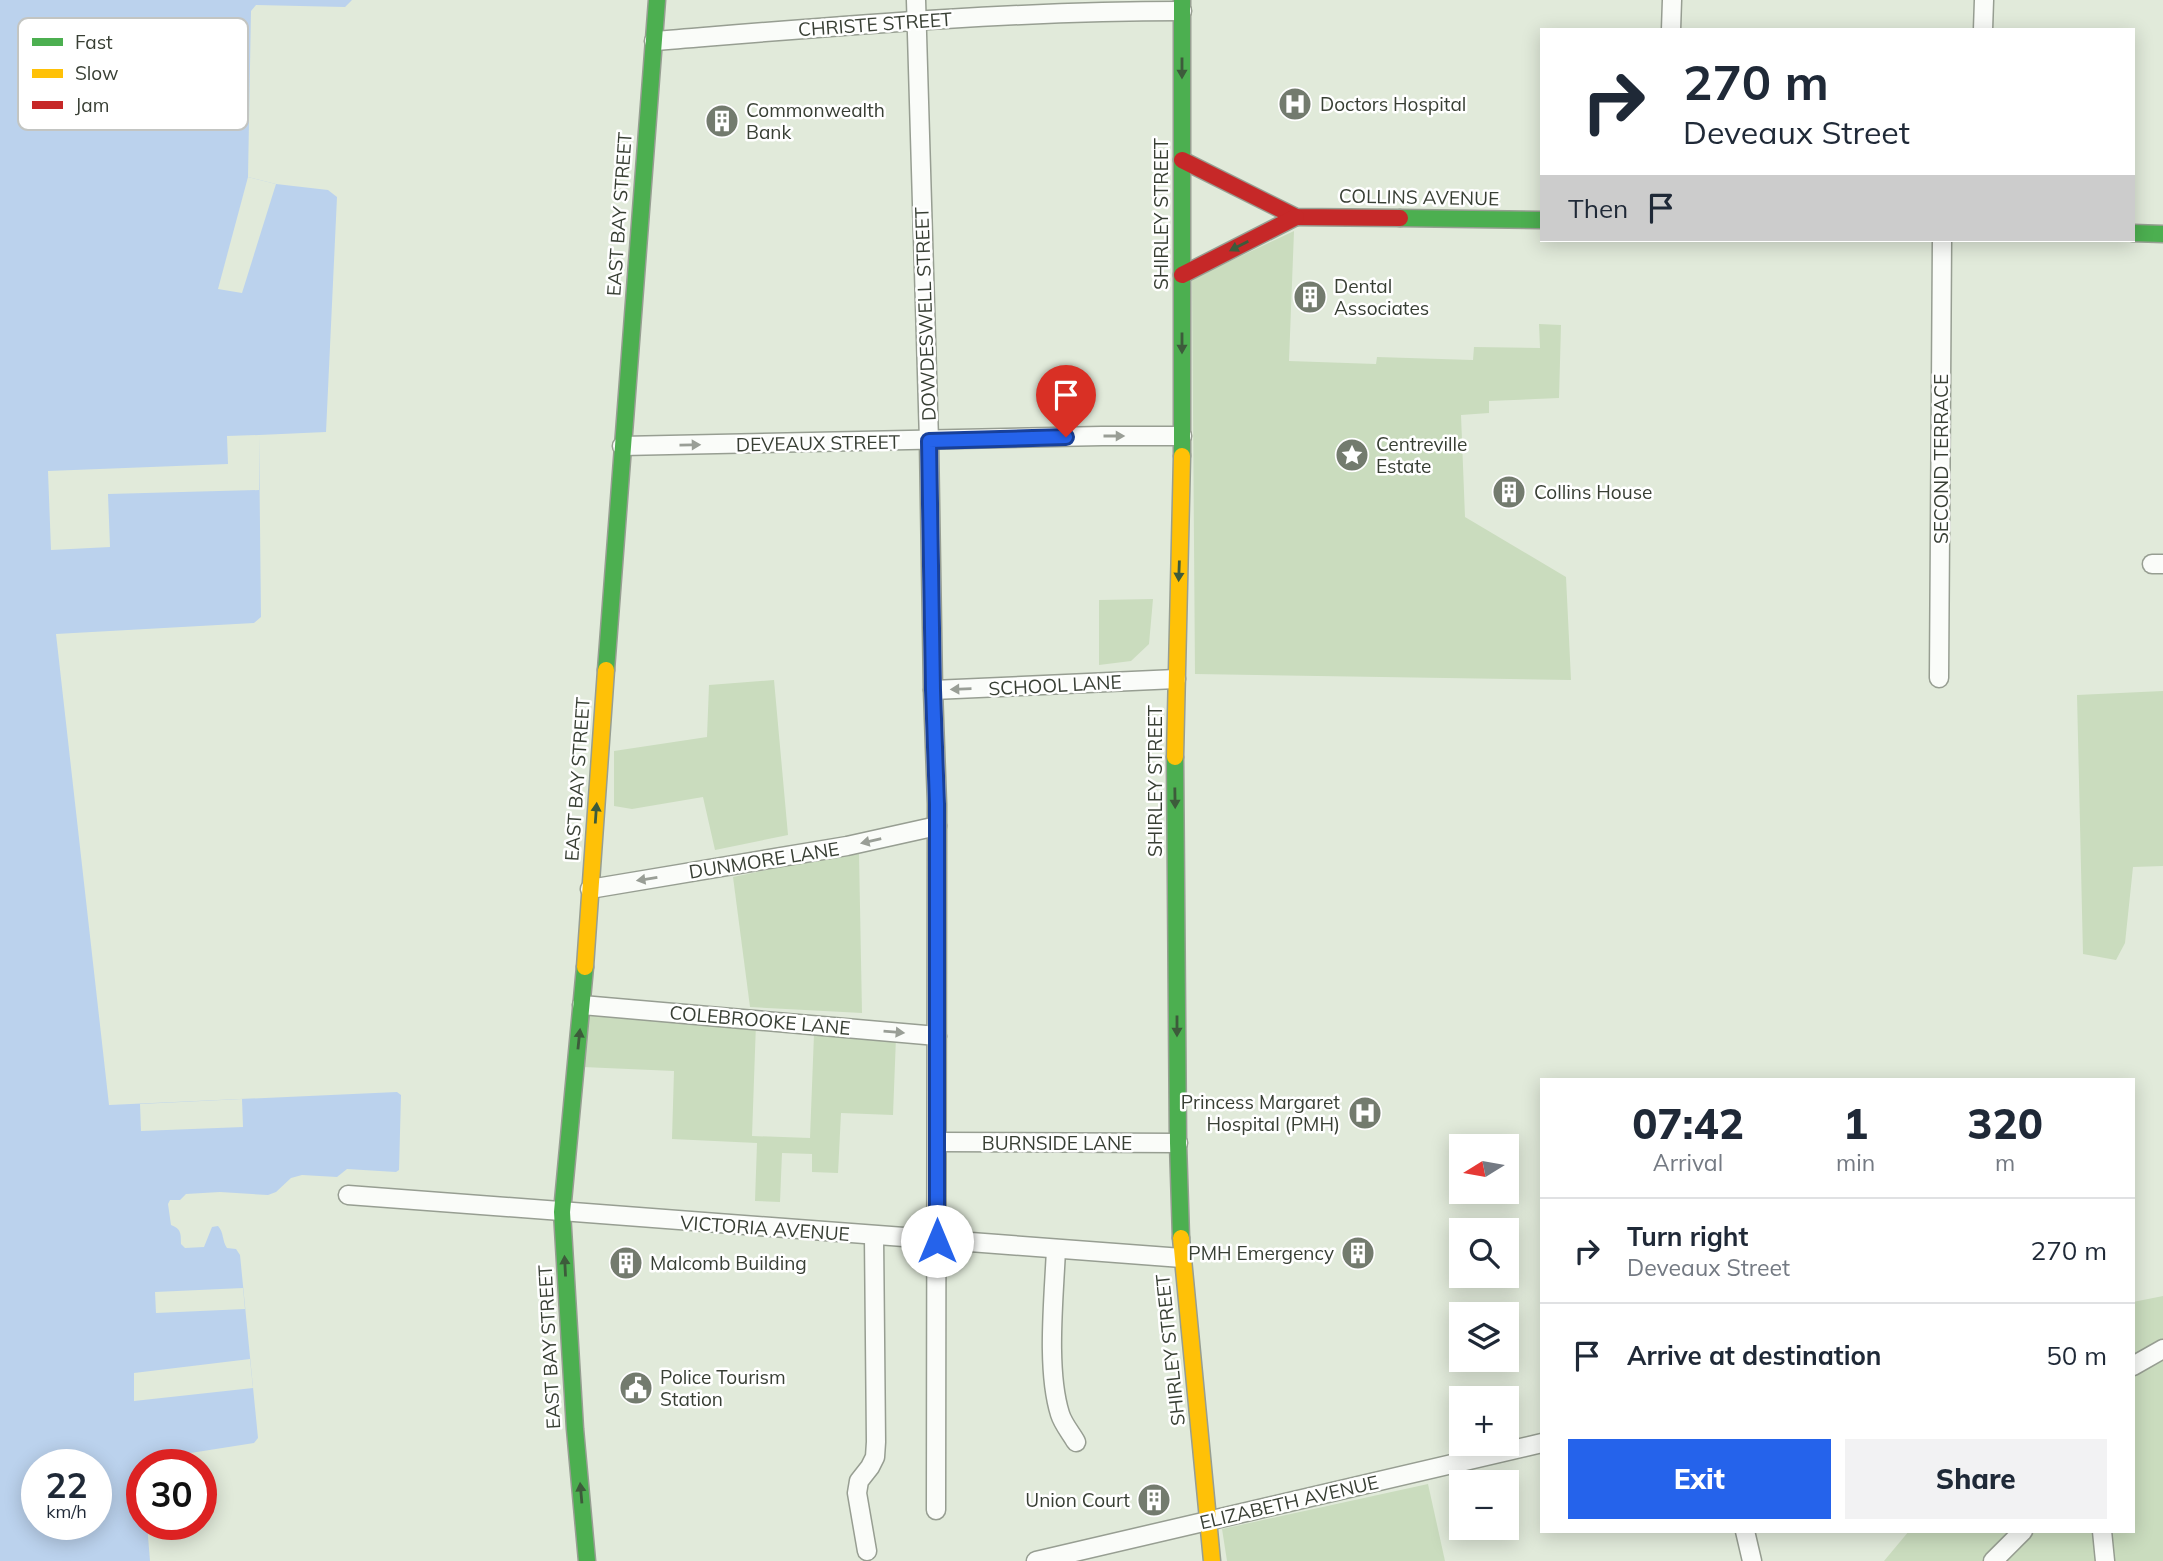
<!DOCTYPE html>
<meta charset="utf-8">
<style>
:root{--surface:#fff;--page:#f2f2f3;--text:#1f2937;--muted:#747a83;--line:#e0e1e3;--accent:#2563eb}
body{margin:0;font-family:Mulish,sans-serif;background:var(--page);color:var(--text);height:100vh;display:flex;flex-direction:column;font-size:26px;white-space:nowrap}
*{box-sizing:border-box;margin:0}
p{font-size:23px;color:var(--muted)}
.icon{flex:none;width:38px;height:38px;fill:none;stroke:currentColor;stroke-width:2;stroke-linecap:round;stroke-linejoin:round}
.map{position:relative;flex:1;overflow:hidden}
.side{position:absolute;left:1540px;top:1078px;width:595px;height:455px;display:flex;flex-direction:column;background:var(--surface);border-radius:0px;box-shadow:0 4px 18px #0003}
.side>*{flex:none}
.banner{position:absolute;left:1540px;top:28px;width:595px;height:214px;border-radius:0px;box-shadow:0 4px 18px #0003;background:#fff;color:var(--text);overflow:hidden}
.needle{width:46px;rotate:259deg}
.fabs{position:absolute;left:1449px;top:1134px;display:grid;gap:14px}
.fabs a{display:grid;place-items:center;width:70px;height:70px;border-radius:0px;background:var(--surface);box-shadow:0 4px 18px #0003;font-size:35px}
.speed{position:absolute;left:21px;top:1449px;display:flex;gap:14px;font-size:35px;font-weight:700;text-align:center}
.speed>*{display:grid;place-content:center;width:91px;height:91px;border-radius:50%;background:var(--surface);box-shadow:0 4px 18px #0003;line-height:1}
.speed small{font-size:18px;font-weight:400}
.speed .limit{border:10px solid #d22;background:#fff;color:#111}
.pin{position:absolute;display:grid;place-items:center;width:60px;height:60px;color:#fff;margin:-72px -30px;border-radius:50% 50% 50% 0;rotate:-45deg;box-shadow:0 0 7px #0007}
.pin .icon{rotate:45deg}
.me{position:absolute;width:77px;margin:-38px;rotate:0deg;stroke-linejoin:round;filter:drop-shadow(0 0 5px #0008)}
.turn{display:flex;align-items:center;gap:24px;height:147px;padding:0 28px;font-size:32px}
.turn .icon{width:91px;height:91px;stroke-width:2.5}
.turn b{display:block;font-size:49px;line-height:60px}
.then{display:flex;align-items:center;height:66px;padding:0 28px;background:#0003;gap:14px;font-size:26px}
.eta{display:flex;justify-content:space-evenly;align-items:center;height:119px;text-align:center}
.eta b{font-size:42px;font-weight:800;line-height:49px}
.primary-button{display:flex;gap:14px;margin-top:auto;padding:14px 28px}
.primary-button a{flex:1;height:80px;border-radius:0px;background:var(--accent);color:#fff;font-size:28px;font-weight:800;line-height:80px;text-align:center}
.primary-button a+a{background:var(--page);color:var(--text)}
ul{padding:0;list-style:none}
li{display:flex;align-items:center;gap:21px;height:105px;padding:0 28px;border-top:2px solid var(--line)}
li div{flex:1}
li b{display:block;font-size:26px}
li em{font-style:normal}
.map>svg:first-child{display:block}
.green{fill:#cadcbe}
.water{fill:#bbd2ed;fill-rule:evenodd}
.pier{fill:#e1eada}
.lines{fill:none;stroke-linecap:round;stroke-linejoin:round}
.street-casing{stroke:#979e92;stroke-width:21}
.fast-casing{stroke:#979e92;stroke-width:19}
.slow-casing{stroke:#979e92;stroke-width:19}
.jam-casing{stroke:#979e92;stroke-width:19}
.street{stroke:#fafcf9;stroke-width:18}
.fast{stroke:#4caf50;stroke-width:16}
.slow{stroke:#ffc107;stroke-width:16}
.jam{stroke:#c62828;stroke-width:16}
.oneway{fill:#3d5b3b}
.oneway2{fill:#999e96}
.route-casing{stroke:#184099;stroke-width:18}
.route{stroke:#2563eb;stroke-width:12}
.labels{text-anchor:middle;dominant-baseline:central;stroke-width:5;stroke-linejoin:round;paint-order:stroke}
.street-label{font-size:19px;fill:#383f34;stroke:#fff}
.poi-label{font-size:19px;fill:#383f34;stroke:#fff;text-anchor:start}
.key{fill:#fff;stroke:#c3c5c2;stroke-width:2}
.key-label{font-size:19px;fill:#383f34}
</style>
<div class="map">
<svg width="2163" height="1561" viewBox="0 0 2163 1561">
<rect width="100%" height="100%" fill="#e1eada"/>
<!-- green -->
<g class="green">
<path d="M1294,231L1289,361L1376,364L1377,357L1473,360L1474,347L1540,348L1539,324L1561,325L1559,398L1489,401V413L1461,415L1465,517L1566,577L1571,680L1195,674L1192,279Z"/>
<path d="M1153,599L1149,644L1131,661L1099,665V600Z"/>
<path d="M774,680L788,835L715,850L703,797L632,809L614,806V751L707,737L709,685Z"/>
<path d="M2163,691V866L2133,867L2125,943L2116,960L2083,954L2077,695Z"/>
<path d="M859,854L862,1013L750,1007L733,877L804,862Z"/>
<path d="M589,1015L756,1023L752,1136L810,1138L814,1034L896,1037L893,1115L841,1113L838,1173L812,1172V1154L782,1153L780,1202L755,1201L757,1143L672,1139L674,1071L583,1067Z"/>
<path d="M2163,1296V1561H1884L1909,1531H2133V1302Z"/>
<path d="M1428,1484L1445,1561H1227L1222,1529Z"/>
</g>
<!-- water -->
<path class="water" d="M0,0H352L345,7L256,5L251,11L248,177L276,184L328,190L337,197L326,432L259,435L261,617L254,623L56,634L109,1105L397,1092L401,1095L399,1170L396,1172L347,1169L337,1177L302,1175L291,1178L276,1192L268,1195L220,1192L186,1194L180,1200H170L168,1204L171,1225C181,1229 181,1233 181,1244L185,1248L204,1247L212,1227L218,1226C224,1232 222,1241 227,1248L236,1249L240,1255L258,1438L254,1443L146,1460L141,1463L142,1524H147L150,1561H0ZM37,1465H96V1524H37Z"/>
<!-- pier -->
<g class="pier">
<path d="M248,177L276,184L242,293L218,289Z"/>
<path d="M259,435V490L108,494L110,547L51,550L48,471L228,464L227,436Z"/>
<path d="M242,1099L243,1127L141,1131L140,1104Z"/>
<path d="M243,1288L245,1309L156,1313L155,1292Z"/>
<path d="M250,1359L253,1388L134,1401V1373Z"/>
</g>
<g class="lines">
<defs>
<g id="street">
<path d="M916,0L929,441L933,690L937,804L936,1510"/>
<path d="M1671,30L1672,0"/>
<path d="M1983,30L1984,0"/>
<path d="M654,41C829,27 1005,11 1182,11"/>
<path d="M622,446L1102,436H1182"/>
<path d="M2152,564H2163"/>
<path d="M1939,678L1942,240"/>
<path d="M933,690L1176,679"/>
<path d="M590,889L847,846L937,826"/>
<path d="M582,1005L937,1036"/>
<path d="M937,1142L1178,1143"/>
<path d="M348,1195L1182,1258"/>
<path d="M1056,1249C1054,1297 1046,1369 1060,1414C1063,1424 1071,1433 1076,1442"/>
<path d="M2133,1366L2163,1349"/>
<path d="M1745,1531L1752,1561"/>
<path d="M2102,1531L2105,1561"/>
<path d="M867,1551L857,1493L859,1481L870,1467L875,1457L876,1442L874,1236"/>
<path d="M1036,1561L1542,1443"/>
<path d="M1993,1561L2023,1531"/>
</g>
<g id="fast">
<path d="M1182,0V456"/>
<path d="M1400,218L1542,220"/>
<path d="M2133,233L2163,234"/>
<path d="M606,670L657,0"/>
<path d="M1175,757L1178,1143L1181,1238"/>
<path d="M585,967L562,1212L575,1429L587,1561"/>
</g>
<g id="slow">
<path d="M1175,757L1182,456"/>
<path d="M585,967L606,670"/>
<path d="M1181,1238L1212,1561"/>
</g>
<g id="jam">
<path d="M1182,160L1296,217L1400,218"/>
<path d="M1182,275L1296,217"/>
</g>
</defs>
<!-- street casing -->
<use href="#street" class="street-casing"/>
<!-- fast casing -->
<use href="#fast" class="fast-casing"/>
<!-- slow casing -->
<use href="#slow" class="slow-casing"/>
<!-- jam casing -->
<use href="#jam" class="jam-casing"/>
<!-- street -->
<use href="#street" class="street"/>
<!-- fast -->
<use href="#fast" class="fast"/>
<!-- slow -->
<use href="#slow" class="slow"/>
<!-- jam -->
<use href="#jam" class="jam"/>
</g>
<!-- one-way arrows -->
<defs><path id="oneway-solid" d="M-6-.8H1V-3.2L6.5 0L1 3.2V.8H-6Z" transform="scale(1.75)"/></defs>
<g class="oneway">
<use href="#oneway-solid" transform="translate(1182 68) rotate(90)"/>
<use href="#oneway-solid" transform="translate(1239 246) rotate(153)"/>
<use href="#oneway-solid" transform="translate(1182 343) rotate(90)"/>
<use href="#oneway-solid" transform="translate(1179 571) rotate(92)"/>
<use href="#oneway-solid" transform="translate(1175 798) rotate(89)"/>
<use href="#oneway-solid" transform="translate(596 813) rotate(-86)"/>
<use href="#oneway-solid" transform="translate(1177 1026) rotate(90)"/>
<use href="#oneway-solid" transform="translate(579 1039) rotate(-84)"/>
<use href="#oneway-solid" transform="translate(565 1266) rotate(-93)"/>
<use href="#oneway-solid" transform="translate(581 1493) rotate(-95)"/>
</g>
<g class="oneway2">
<use href="#oneway-solid" transform="translate(1114 436)"/>
<use href="#oneway-solid" transform="translate(690 445) rotate(-1)"/>
<use href="#oneway-solid" transform="translate(961 689) rotate(178)"/>
<use href="#oneway-solid" transform="translate(871 841) rotate(167)"/>
<use href="#oneway-solid" transform="translate(647 879) rotate(171)"/>
<use href="#oneway-solid" transform="translate(894 1032) rotate(5)"/>
</g>
<g class="lines">
<defs>
<path id="route" d="M937,1241V804L933,690L929,441L1066,437"/>
</defs>
<!-- route casing -->
<use href="#route" class="route-casing"/>
<!-- route -->
<use href="#route" class="route"/>
</g>
<!-- icons -->
<defs>
<symbol id="hospital-disc" viewBox="-11 -11 22 22"><circle r="9.5" fill="#737b6e" stroke="#fff"/><path d="M-5-5h3v3.5h4V-5h3V5h-3V1.5h-4V5h-3Z" fill="#fff"/></symbol>
<symbol id="building-disc" viewBox="-11 -11 22 22"><circle r="9.5" fill="#737b6e" stroke="#fff"/><path d="M-4-6H4V6H1V3H-1V6H-4ZM-2.5-4.3h1.7v1.8h-1.7ZM.8-4.3h1.7v1.8H.8ZM-2.5-1h1.7V.8h-1.7ZM.8-1h1.7V.8H.8Z" fill="#fff"/></symbol>
<symbol id="sight-disc" viewBox="-11 -11 22 22"><circle r="9.5" fill="#737b6e" stroke="#fff"/><path d="M0-6L1.8-2.2L6-1.7L2.9 1.2L3.7 5.4L0 3.3L-3.7 5.4L-2.9 1.2L-6-1.7L-1.8-2.2Z" fill="#fff"/></symbol>
<symbol id="civic-disc" viewBox="-11 -11 22 22"><circle r="9.5" fill="#737b6e" stroke="#fff"/><path d="M-.6-6.5H3V-4.5H.6V-3L4-1V1h2V6H-6V1h2V-1L-.6-3ZM-1.2 2.5V6h2.4V2.5Z" fill="#fff"/></symbol>
</defs>
<g fill-rule="evenodd">
<use href="#hospital-disc" x="1276" y="85" width="38" height="38"/>
<use href="#building-disc" x="703" y="102" width="38" height="38"/>
<use href="#building-disc" x="1291" y="278" width="38" height="38"/>
<use href="#sight-disc" x="1333" y="436" width="38" height="38"/>
<use href="#building-disc" x="1490" y="473" width="38" height="38"/>
<use href="#hospital-disc" x="1346" y="1094" width="38" height="38"/>
<use href="#building-disc" x="1339" y="1234" width="38" height="38"/>
<use href="#building-disc" x="607" y="1244" width="38" height="38"/>
<use href="#civic-disc" x="617" y="1369" width="38" height="38"/>
<use href="#building-disc" x="1135" y="1481" width="38" height="38"/>
</g>
<g class="labels">
<!-- street labels -->
<g class="street-label">
<text transform="translate(875 24) rotate(-4)">CHRISTE STREET</text>
<text transform="translate(1419 197) rotate(1)">COLLINS AVENUE</text>
<text transform="translate(619 214) rotate(-86)">EAST BAY STREET</text>
<text transform="translate(1161 214) rotate(-90)">SHIRLEY STREET</text>
<text transform="translate(925 314) rotate(-92)">DOWDESWELL STREET</text>
<text transform="translate(818 443) rotate(-1)">DEVEAUX STREET</text>
<text transform="translate(1941 459) rotate(-90)">SECOND TERRACE</text>
<text transform="translate(1055 685) rotate(-3)">SCHOOL LANE</text>
<text transform="translate(577 779) rotate(-86)">EAST BAY STREET</text>
<text transform="translate(1155 781) rotate(-90)">SHIRLEY STREET</text>
<text transform="translate(764 860) rotate(-9)">DUNMORE LANE</text>
<text transform="translate(760 1020) rotate(5)">COLEBROOKE LANE</text>
<text x="1057" y="1143">BURNSIDE LANE</text>
<text transform="translate(765 1228) rotate(4)">VICTORIA AVENUE</text>
<text transform="translate(549 1347) rotate(-93)">EAST BAY STREET</text>
<text transform="translate(1170 1350) rotate(-96)">SHIRLEY STREET</text>
<text transform="translate(1289 1502) rotate(-13)">ELIZABETH AVENUE</text>
</g>
<!-- poi labels -->
<g class="poi-label">
<text x="1320" y="104">Doctors Hospital</text>
<text x="746" y="110">Commonwealth<tspan x="746" dy="22">Bank</tspan></text>
<text x="1334" y="286">Dental<tspan x="1334" dy="22">Associates</tspan></text>
<text x="1376" y="444">Centreville<tspan x="1376" dy="22">Estate</tspan></text>
<text x="1534" y="492">Collins House</text>
<text x="1340" y="1102" text-anchor="end">Princess Margaret<tspan x="1340" dy="22">Hospital (PMH)</tspan></text>
<text x="1334" y="1253" text-anchor="end">PMH Emergency</text>
<text x="650" y="1263">Malcomb Building</text>
<text x="660" y="1377">Police Tourism<tspan x="660" dy="22">Station</tspan></text>
<text x="1130" y="1500" text-anchor="end">Union Court</text>
</g>
</g>
<!-- legend -->
<rect x="18" y="18" width="230" height="112" rx="10" class="key"/>
<rect x="32" y="38" width="31" height="8" fill="#4caf50"/>
<rect x="32" y="69" width="31" height="9" fill="#ffc107"/>
<rect x="32" y="101" width="31" height="8" fill="#c62828"/>
<g class="key-label">
<text x="75" y="49">Fast</text>
<text x="75" y="80">Slow</text>
<text x="75" y="112">Jam</text>
</g>
</svg>
<div class="fabs">
<a><svg class="needle" viewBox="-14 -14 28 28"><path d="M0-13l5 13h-10z" fill="#e53935"/><path d="M0 13l5-13h-10z" fill="#747a83"/></svg></a>
<a><svg class="icon" aria-label="search" viewBox="0 0 24 24"><circle cx="10" cy="10" r="6"/><path d="M15 15l6 6"/></svg></a>
<a><svg class="icon" aria-label="layers" viewBox="0 0 24 24"><path d="M12 4l9 5-9 5-9-5zM3 14l9 5 9-5"/></svg></a>
<a>+</a>
<a>−</a>
</div>
<div class="speed"><div>22<small>km/h</small></div><div class="limit">30</div></div>
<div class="pin" style="left:1066px;top:437px;background:#d93025"><svg class="icon" aria-label="arrive" viewBox="0 0 24 24"><path d="M6 21V4h12l-3 4 3 4H6"/></svg></div>
<svg class="me" style="left:937px;top:1241px" viewBox="-20 -20 40 40"><circle r="19" fill="#fff"/><path d="M0-13L10 11 0 6-10 11z" fill="#2563eb"/></svg>
<div class="banner">
<div class="turn"><svg class="icon" aria-label="right" viewBox="0 0 24 24"><path d="M7 20v-9h11M14 6l5 5-5 5"/></svg><div><b>270 m</b>Deveaux Street</div></div>
<div class="then">Then<svg class="icon" aria-label="arrive" viewBox="0 0 24 24"><path d="M6 21V4h12l-3 4 3 4H6"/></svg></div>
</div>
<section class="side">
<div class="eta">
<div><b>07:42</b><p>Arrival</p></div>
<div><b>1</b><p>min</p></div>
<div><b>320</b><p>m</p></div>
</div>
<ul>
<li><svg class="icon" aria-label="right" viewBox="0 0 24 24"><path d="M7 20v-9h11M14 6l5 5-5 5"/></svg><div><b>Turn right</b><p>Deveaux Street</p></div><em>270 m</em></li>
<li><svg class="icon" aria-label="arrive" viewBox="0 0 24 24"><path d="M6 21V4h12l-3 4 3 4H6"/></svg><div><b>Arrive at destination</b></div><em>50 m</em></li>
</ul>
<div class="primary-button"><a>Exit</a><a>Share</a></div>
</section>
</div>
